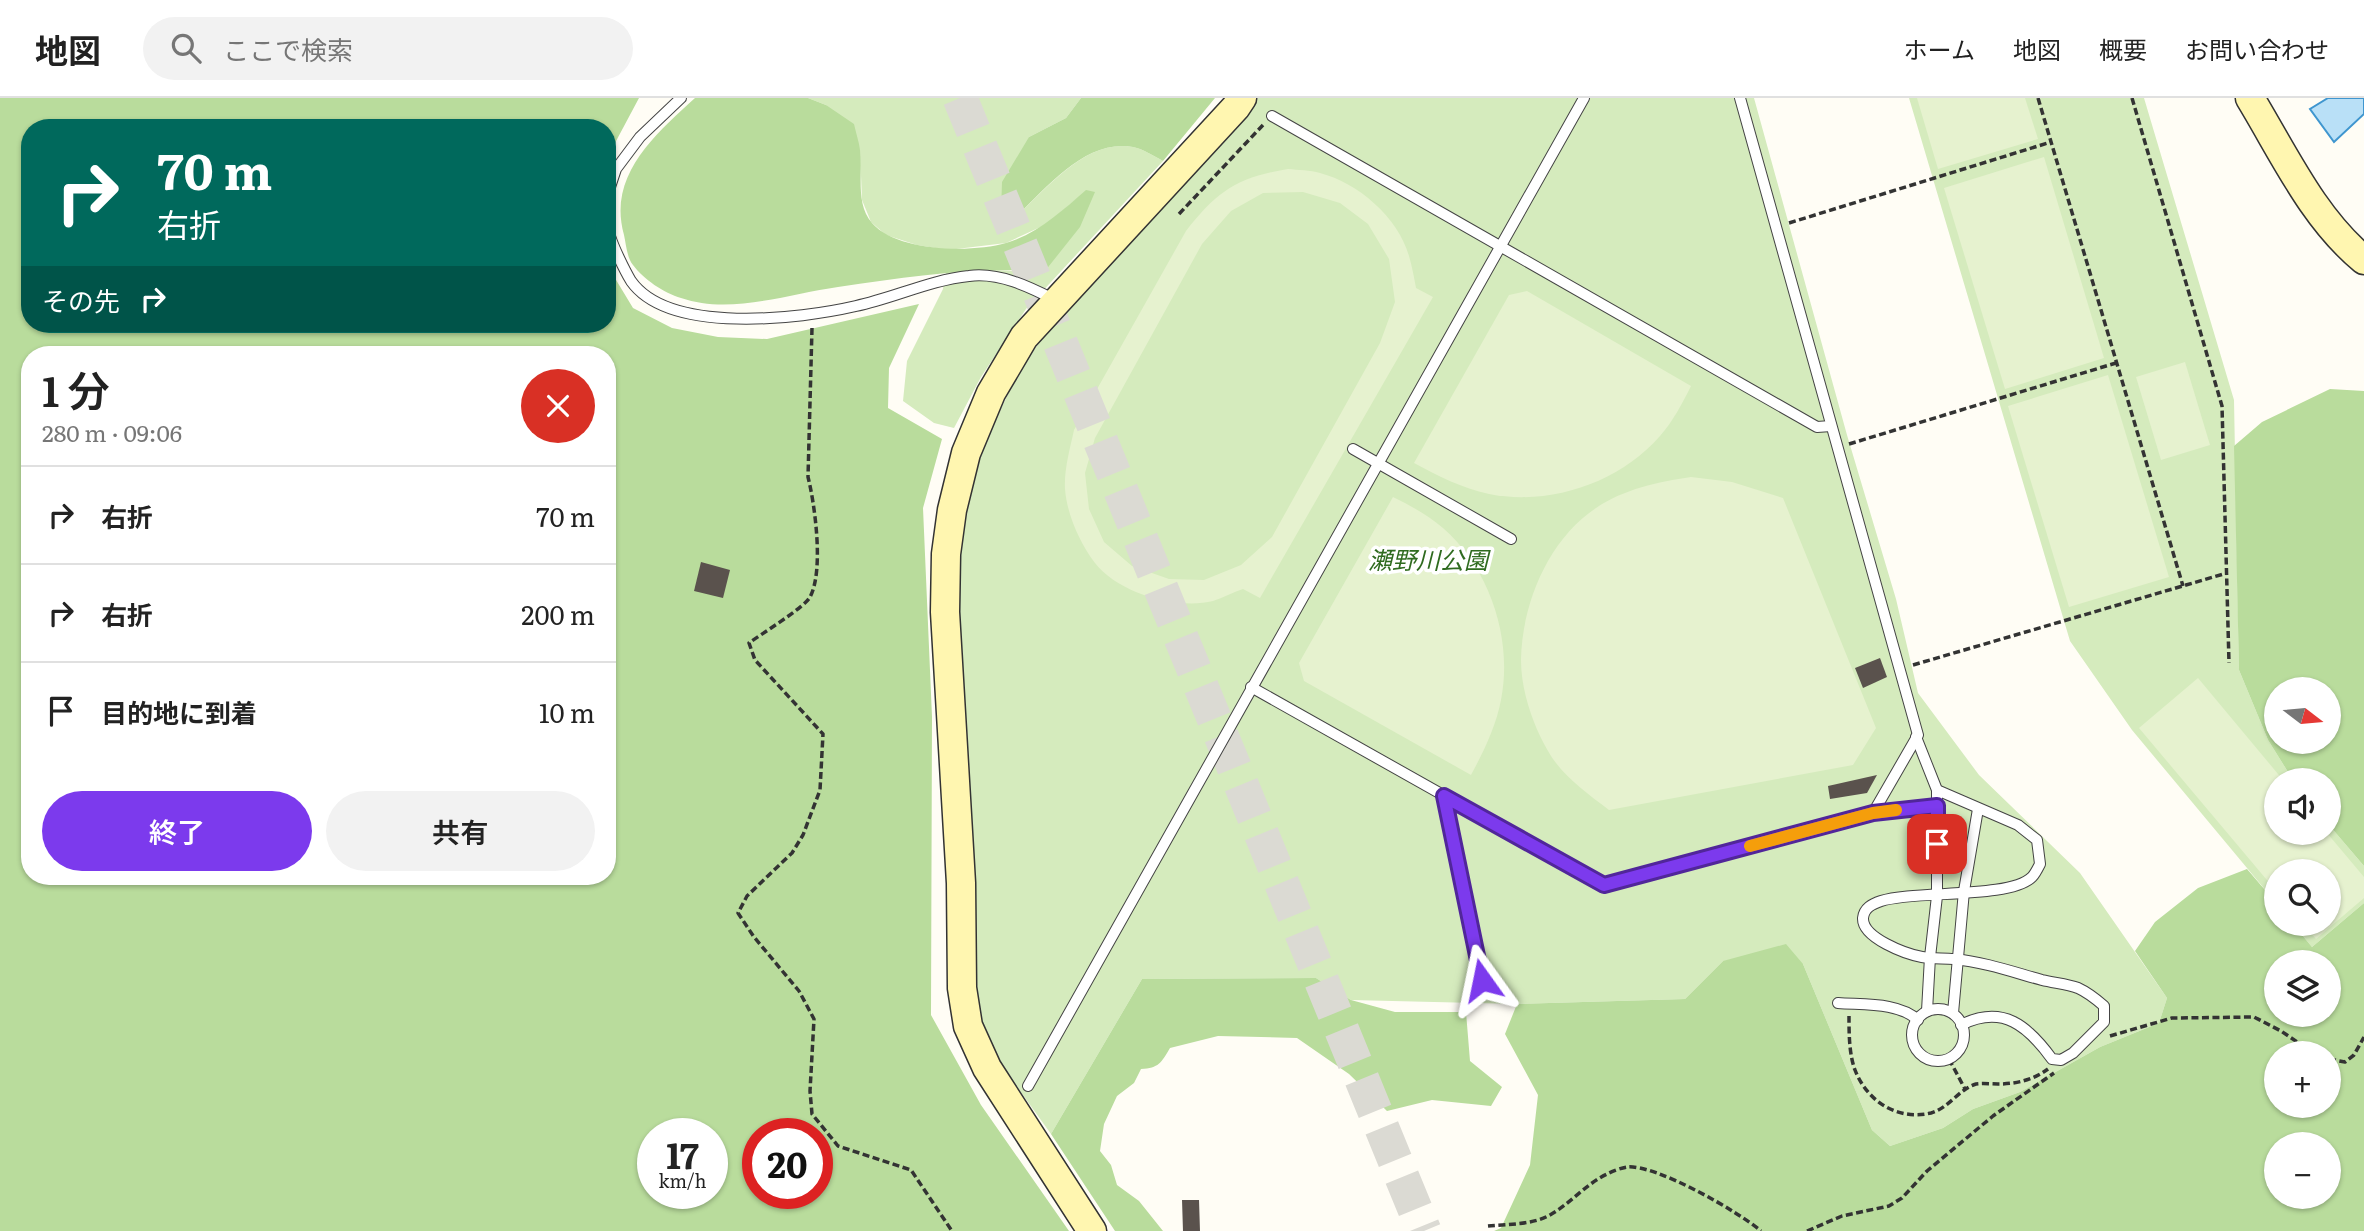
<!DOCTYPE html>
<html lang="ja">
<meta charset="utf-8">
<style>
:root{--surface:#fff;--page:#f2f2f2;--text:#222;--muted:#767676;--line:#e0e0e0;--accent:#7c3aed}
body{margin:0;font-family:Literata,"Noto Sans JP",serif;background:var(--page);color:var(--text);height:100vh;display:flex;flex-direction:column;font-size:26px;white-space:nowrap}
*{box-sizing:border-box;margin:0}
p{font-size:23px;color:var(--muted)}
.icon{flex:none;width:38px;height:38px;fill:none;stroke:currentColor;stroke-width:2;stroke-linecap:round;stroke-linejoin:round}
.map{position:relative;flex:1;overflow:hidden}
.details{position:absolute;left:21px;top:248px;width:595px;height:539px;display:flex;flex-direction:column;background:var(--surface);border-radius:28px;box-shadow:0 2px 5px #0004}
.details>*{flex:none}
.banner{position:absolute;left:21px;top:21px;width:595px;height:214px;border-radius:28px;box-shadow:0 2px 5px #0004;background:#00695c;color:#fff;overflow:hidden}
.needle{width:46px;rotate:106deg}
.tools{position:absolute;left:2264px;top:579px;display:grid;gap:14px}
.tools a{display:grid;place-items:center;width:77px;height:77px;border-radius:50%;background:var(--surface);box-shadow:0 2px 5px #0004;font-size:35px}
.speed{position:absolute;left:637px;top:1020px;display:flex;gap:14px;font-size:35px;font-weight:700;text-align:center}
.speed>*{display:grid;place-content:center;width:91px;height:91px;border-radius:50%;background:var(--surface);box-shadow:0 2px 5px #0004;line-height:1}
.speed small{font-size:18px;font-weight:400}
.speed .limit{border:10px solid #d22;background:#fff;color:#111}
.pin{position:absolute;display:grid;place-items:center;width:60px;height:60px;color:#fff;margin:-30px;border-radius:14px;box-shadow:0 4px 10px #0006}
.me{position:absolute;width:77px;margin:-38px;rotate:348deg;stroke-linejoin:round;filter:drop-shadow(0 0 5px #0008)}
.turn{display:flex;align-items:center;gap:24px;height:147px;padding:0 21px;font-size:32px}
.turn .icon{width:91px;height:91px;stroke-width:2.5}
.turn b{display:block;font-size:49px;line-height:60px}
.then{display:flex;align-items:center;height:66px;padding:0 21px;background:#0003;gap:14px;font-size:26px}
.round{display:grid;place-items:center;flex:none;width:74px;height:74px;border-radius:37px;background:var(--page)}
.headline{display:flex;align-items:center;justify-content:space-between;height:119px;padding:0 21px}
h1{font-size:42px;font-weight:600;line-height:52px}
.primary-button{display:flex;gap:14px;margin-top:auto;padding:14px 21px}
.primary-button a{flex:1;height:80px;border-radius:42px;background:var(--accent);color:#fff;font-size:28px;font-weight:600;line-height:80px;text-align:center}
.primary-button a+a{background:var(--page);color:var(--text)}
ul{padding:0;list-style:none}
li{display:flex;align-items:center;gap:21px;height:98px;padding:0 21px;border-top:2px solid var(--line)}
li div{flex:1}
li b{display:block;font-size:26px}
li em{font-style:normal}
header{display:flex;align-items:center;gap:42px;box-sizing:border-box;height:98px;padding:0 35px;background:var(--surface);border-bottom:2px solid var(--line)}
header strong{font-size:33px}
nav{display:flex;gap:38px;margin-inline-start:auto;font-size:24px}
.search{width:490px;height:63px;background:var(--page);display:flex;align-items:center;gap:18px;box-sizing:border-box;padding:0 24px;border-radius:38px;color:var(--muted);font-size:26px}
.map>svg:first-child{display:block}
.green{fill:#d5ebbd}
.forest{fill:#b9dc9c;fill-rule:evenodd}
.pitch{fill:#e6f2cf;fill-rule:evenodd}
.water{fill:#b9e0f7;stroke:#3f96cf;stroke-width:2}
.building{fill:#5a524d}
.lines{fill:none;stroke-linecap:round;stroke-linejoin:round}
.highway-tunnel{stroke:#dbdad3;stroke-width:35;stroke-dasharray:35 18;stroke-linecap:butt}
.lane-casing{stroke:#444;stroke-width:12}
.secondary-casing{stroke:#333;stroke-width:31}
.path{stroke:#333;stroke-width:3.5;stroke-dasharray:7 3.5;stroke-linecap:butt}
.lane{stroke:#fff;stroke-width:10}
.secondary{stroke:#fff6b0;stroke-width:28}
.route-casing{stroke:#51269a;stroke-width:18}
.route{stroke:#7c3aed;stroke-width:12}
.slow{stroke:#f59e0b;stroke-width:12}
.labels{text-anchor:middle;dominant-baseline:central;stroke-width:7;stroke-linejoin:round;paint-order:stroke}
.park-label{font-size:24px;font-style:italic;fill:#2f6b1f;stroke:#fff}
</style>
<header>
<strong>地図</strong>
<div class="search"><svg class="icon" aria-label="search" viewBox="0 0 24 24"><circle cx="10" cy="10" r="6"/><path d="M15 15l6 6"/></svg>ここで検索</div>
<nav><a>ホーム</a><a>地図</a><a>概要</a><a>お問い合わせ</a></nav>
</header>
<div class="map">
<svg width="2364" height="1133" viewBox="0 0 2364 1133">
<rect width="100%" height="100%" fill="#fffdf5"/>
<!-- green -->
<g class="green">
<path d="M808,0H1081L1066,20L1029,39L1019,116C1050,87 1087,41 1133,49C1143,51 1154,58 1163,63L1026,211L981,279L954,330L934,325L903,303L907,263L943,191L946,175L969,172L1045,173L1086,93L1047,126L1006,145L948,152L917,147L886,137L871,124L862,102L860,53L826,7Z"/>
<path d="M1258,0H1754L1847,337L1896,501L1918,595L1979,677L2080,775L2167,900L2159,925L2100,949L2020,994L1973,1011L1943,1030L1890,1048L1872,1032L1803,866L1723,863L1685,901L1517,906L1351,902L1316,880L1142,881L1051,1036L1007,975L981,930L972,870L959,505V465L967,397L989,336L1018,275L1055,222L1247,17Z"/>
<path d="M1909,0H2144L2234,302L2239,572L2268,642L2293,682H2277V735H2329V727L2364,768V805L2312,849L2293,826H2329V774H2277V806L2132,632L2070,543Z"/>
</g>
<!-- forest -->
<g class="forest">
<path d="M0,0H639L607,60V30H30V226H607V167L633,210L672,230L718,239L767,241L919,206L889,270L888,310L942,341L923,410L932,619L931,917L981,1007L1069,1133H0ZM30,257H607V779H30ZM653,1036H712V1096H653ZM758,1036H817V1096H758Z"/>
<path d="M695,0H808L826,7L854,26C856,35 859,44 860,52C863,76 855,106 872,125C897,154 971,155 1006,145C1037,136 1062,113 1086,92L1095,94L1080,129L1045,173C975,169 907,179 838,189C788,196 730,217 681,200C664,195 643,181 633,167C627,160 626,146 624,137C607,77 656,36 695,0Z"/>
<path d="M1081,0H1215L1163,63C1154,58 1143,51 1133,49C1087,41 1049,87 1019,116L1001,115L1002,84L1029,39L1066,20Z"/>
<path d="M2330,291L2364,293V768L2329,727V682H2293L2268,642L2239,572L2234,348L2262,324ZM2277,592H2329V644H2277Z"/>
<path d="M2247,771L2277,806V826H2293L2312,849L2364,805V1133H1494L1501,1130L1530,1067L1538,997L1505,936L1517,906L1685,901L1723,863L1786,846L1803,866L1872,1032L1890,1048L1943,1030L1973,1011L2020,994L2100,949L2159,925L2167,900L2135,853L2155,824L2198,790ZM2329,864V917H2277V864ZM2277,956H2329V1008H2277ZM2277,1046H2329V1099H2277Z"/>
<path d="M1316,880L1351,902L1395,914H1466L1470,963L1502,989L1491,1008L1432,1002L1387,1013L1349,976L1297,940L1218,938L1170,950C1161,965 1159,970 1141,971L1134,985L1117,998L1104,1026L1100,1053L1111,1067L1117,1087L1139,1103L1163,1133H1115L1051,1036L1142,881Z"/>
</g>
<!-- pitch -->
<g class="pitch">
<path d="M1917,0H2025L2038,41L1938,71Z"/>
<path d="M2044,59L2104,260L2005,291L1944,90Z"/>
<path d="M1288,71C1298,72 1310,72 1320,75C1358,85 1398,119 1409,158C1412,168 1414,179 1416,190L1433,199L1260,500L1243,491C1233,494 1223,500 1213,503C1177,512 1118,495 1095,465C1079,444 1067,416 1065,391C1064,371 1070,351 1074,332L1186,133C1217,93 1238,79 1288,71ZM1303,94L1340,105L1368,126L1389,161L1395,204L1380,245L1272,439L1241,467L1204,482L1169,481L1132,468L1104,444L1089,411L1085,375L1095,340L1202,146L1231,113L1263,95Z"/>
<path d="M1527,193L1691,288C1682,306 1673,323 1660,338C1619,385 1550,408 1489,396C1462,390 1438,378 1414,365L1509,197Z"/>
<path d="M2185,264L2210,347L2161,362L2136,279Z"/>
<path d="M2108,277L2169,479L2069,509L2008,308Z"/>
<path d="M1691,379L1732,384L1783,400L1876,630L1853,667L1609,712C1587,695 1562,678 1548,653C1533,627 1521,593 1521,562C1522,506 1548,442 1596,410C1624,391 1658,384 1691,379Z"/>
<path d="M1393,399C1411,408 1428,417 1443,430C1490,471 1513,541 1501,602C1496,628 1484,653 1471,677L1304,583L1299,565Z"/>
<path d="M2198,580L2283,682H2277V735H2327L2364,779V800L2316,841L2303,826H2329V774H2277V794L2139,630Z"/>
</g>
<!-- water -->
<path class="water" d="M2328,0H2364V16L2334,44L2310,11Z"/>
<!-- building -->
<g class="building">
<path d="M701,464L730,472L723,500L694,493Z"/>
<path d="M1880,560L1887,579L1863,590L1855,570Z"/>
<path d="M1877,677L1867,695L1830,701L1828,688Z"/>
<path d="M1182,1102H1199L1200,1133H1183Z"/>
</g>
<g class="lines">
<!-- highway-tunnel -->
<path class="highway-tunnel" d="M960,0L1424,1133"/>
<defs>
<g id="lane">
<path d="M1272,18L1817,329L1831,328"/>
<path d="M607,98L616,71L640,39L681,0"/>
<path d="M607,107C608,116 607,126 609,134C611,145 625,173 631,183C669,237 800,221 856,208C894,200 930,182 969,178C999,174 1030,189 1055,202"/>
<path d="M1353,351L1511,441"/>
<path d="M1251,589L1603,787L1873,715L1918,637L1740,0"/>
<path d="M1916,639L1937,692L2018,727L2037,742L2040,766C2038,770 2035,776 2032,779C2010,801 1914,792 1881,803C1872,806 1864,810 1863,820C1862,840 1906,856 1922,859C1932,861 1943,860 1954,861C1984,864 2013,874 2042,882C2054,885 2067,886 2078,890C2089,895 2096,901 2104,908V924L2073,955L2061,962L2052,961C2028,928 2003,906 1961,927"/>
<path d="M1444,698L1482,882"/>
<path d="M1873,715L1937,708"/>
<path d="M1838,905C1864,907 1898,904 1918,922"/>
<circle cx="1938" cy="937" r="26"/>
<path d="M1927,913L1930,859L1937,798V692"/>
<path d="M1953,915L1964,793L1978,711"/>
<path d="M1028,988L1584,0"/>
</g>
<g id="secondary">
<path d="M2250,0C2284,56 2313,120 2364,162"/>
<path d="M1092,1133L987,970L968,928L962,890L961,785L945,514L946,456L952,412L966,355L991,295L1024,239L1236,9L1242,0"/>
</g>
</defs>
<!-- lane casing -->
<use href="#lane" class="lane-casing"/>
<!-- secondary casing -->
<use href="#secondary" class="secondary-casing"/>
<!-- path -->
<g class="path">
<path d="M2038,0L2183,488"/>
<path d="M2132,0L2222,308L2229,565"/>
<path d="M1179,116L1263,27"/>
<path d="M1789,125L2051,44"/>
<path d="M812,230L808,379C815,407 824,473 810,499C804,510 761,536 749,545L755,562L823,636L820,692L803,737L792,755L747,798L738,815L754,839L799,893L814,921L810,993L812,1016L838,1048L911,1072L952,1133"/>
<path d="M1849,346L2116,265"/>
<path d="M1913,567L2227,475"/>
<path d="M1849,918C1849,935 1849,956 1855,972C1867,1003 1897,1023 1931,1015C1949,1010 1959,991 1976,986C1983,985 1991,986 1998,986C2016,986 2033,982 2048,971"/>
<path d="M2110,938L2172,920L2254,919L2281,933L2315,956"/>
<path d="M1949,961L1965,991"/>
<path d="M2329,961L2345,964L2354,957L2364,939"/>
<path d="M1488,1128C1508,1126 1532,1127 1550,1117C1571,1105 1586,1086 1607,1076C1613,1073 1621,1070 1627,1069C1656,1066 1739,1114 1761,1133"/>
<path d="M1807,1133L1842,1118L1889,1108L1902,1100L1927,1073L1993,1018L2054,975"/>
</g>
<!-- lane -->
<use href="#lane" class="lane"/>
<!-- secondary -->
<use href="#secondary" class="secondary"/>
</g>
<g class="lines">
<defs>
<path id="route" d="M1482,882L1444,698L1604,787L1873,715L1937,708V746"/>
</defs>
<!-- route casing -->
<use href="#route" class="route-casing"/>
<!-- route -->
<use href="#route" class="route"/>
<!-- slow -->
<path class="slow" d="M1750,748L1873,715L1896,712"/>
</g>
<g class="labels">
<!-- park labels -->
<g class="park-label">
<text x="1428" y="460">瀬野川公園</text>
</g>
</g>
</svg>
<div class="tools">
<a><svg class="needle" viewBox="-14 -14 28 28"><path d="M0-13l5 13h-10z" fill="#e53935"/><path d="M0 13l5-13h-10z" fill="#767676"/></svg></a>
<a><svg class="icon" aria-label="sound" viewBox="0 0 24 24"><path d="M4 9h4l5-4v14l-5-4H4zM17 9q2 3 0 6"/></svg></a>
<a><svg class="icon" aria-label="search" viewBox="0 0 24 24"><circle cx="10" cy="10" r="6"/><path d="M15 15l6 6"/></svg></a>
<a><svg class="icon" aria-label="layers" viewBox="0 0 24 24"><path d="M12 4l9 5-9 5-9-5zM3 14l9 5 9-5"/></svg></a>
<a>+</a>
<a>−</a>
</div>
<div class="speed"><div>17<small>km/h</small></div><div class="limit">20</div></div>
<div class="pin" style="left:1937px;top:746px;background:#d93025"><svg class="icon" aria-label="arrive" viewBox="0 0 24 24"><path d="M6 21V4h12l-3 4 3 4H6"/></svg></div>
<svg class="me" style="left:1482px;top:882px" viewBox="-20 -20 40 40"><path d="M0-17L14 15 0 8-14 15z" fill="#7c3aed" stroke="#fff" stroke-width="4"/></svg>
<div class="banner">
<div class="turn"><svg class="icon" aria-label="right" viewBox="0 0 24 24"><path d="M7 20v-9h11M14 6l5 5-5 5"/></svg><div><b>70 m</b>右折</div></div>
<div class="then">その先<svg class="icon" aria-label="right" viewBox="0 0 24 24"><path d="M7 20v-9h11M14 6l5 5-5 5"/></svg></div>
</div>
<section class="details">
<div class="headline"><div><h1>1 分</h1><p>280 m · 09:06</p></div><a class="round" style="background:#d93025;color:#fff"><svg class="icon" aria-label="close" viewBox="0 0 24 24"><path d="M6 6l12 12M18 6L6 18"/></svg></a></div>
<ul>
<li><svg class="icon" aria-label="right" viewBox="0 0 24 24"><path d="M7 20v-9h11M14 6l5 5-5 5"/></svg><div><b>右折</b></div><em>70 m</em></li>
<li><svg class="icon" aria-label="right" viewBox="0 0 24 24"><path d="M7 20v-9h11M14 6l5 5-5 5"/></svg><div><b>右折</b></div><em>200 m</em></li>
<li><svg class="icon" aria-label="arrive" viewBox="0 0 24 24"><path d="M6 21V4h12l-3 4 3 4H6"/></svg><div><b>目的地に到着</b></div><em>10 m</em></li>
</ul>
<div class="primary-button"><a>終了</a><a>共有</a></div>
</section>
</div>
